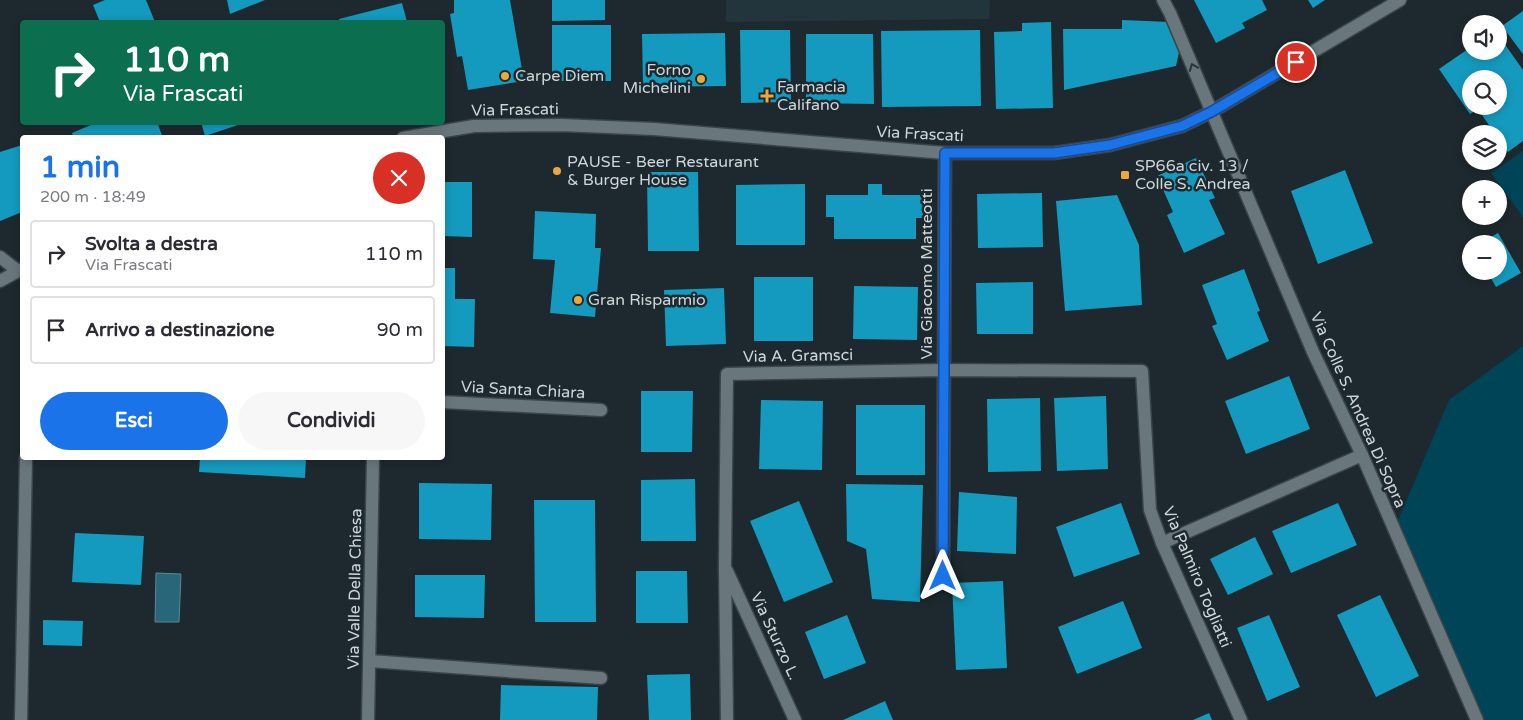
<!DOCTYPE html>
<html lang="it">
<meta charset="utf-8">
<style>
:root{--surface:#fff;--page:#f7f7f7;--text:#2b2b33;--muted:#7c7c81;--line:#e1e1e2;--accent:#1a73e8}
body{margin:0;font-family:"Varela Round",sans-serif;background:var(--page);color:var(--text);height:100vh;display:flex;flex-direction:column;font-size:19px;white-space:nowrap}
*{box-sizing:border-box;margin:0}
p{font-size:16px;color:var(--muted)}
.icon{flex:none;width:28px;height:28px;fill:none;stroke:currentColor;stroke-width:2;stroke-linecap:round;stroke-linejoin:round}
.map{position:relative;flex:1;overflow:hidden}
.side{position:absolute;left:20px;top:135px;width:425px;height:325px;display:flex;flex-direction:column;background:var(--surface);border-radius:5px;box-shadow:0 2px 8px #0003}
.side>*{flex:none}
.top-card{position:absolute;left:20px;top:20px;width:425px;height:105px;border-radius:5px;box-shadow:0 2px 8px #0003;background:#0b6e4f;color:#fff;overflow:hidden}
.controls{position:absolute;left:1462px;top:15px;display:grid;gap:10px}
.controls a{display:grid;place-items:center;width:45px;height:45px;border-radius:50%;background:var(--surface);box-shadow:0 2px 8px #0003;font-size:25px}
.pin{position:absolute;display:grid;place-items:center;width:42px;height:42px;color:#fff;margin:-21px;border:2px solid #fff;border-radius:50%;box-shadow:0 1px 5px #0007}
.me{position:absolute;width:55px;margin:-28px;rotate:0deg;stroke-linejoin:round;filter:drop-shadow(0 0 4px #0008)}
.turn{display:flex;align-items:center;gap:18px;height:105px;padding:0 20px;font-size:22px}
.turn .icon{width:65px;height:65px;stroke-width:2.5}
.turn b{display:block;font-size:35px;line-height:42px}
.round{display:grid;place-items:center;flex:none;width:52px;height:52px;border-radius:26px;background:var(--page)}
.head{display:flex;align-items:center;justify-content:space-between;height:85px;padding:0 20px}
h1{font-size:30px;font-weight:800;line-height:38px;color:var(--accent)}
.button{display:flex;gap:10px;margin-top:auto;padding:10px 20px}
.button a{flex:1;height:58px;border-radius:30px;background:var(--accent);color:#fff;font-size:20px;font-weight:800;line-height:58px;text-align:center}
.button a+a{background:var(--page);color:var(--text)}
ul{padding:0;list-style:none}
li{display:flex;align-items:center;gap:15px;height:68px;margin:0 10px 8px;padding:0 10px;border:2px solid var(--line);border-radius:5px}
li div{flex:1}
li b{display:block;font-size:19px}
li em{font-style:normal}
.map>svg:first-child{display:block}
.built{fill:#22353d}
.green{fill:#004457}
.water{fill:#2a667a;stroke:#5b8896}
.building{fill:#149abe;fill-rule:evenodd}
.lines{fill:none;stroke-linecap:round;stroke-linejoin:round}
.service-casing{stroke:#3b4549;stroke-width:15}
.minor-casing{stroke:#3b4549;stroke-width:15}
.tertiary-casing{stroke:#3b4549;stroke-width:15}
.service{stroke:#69777c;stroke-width:12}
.minor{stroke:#69777c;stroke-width:12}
.tertiary{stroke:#69777c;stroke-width:12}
.oneway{stroke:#28353a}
.route-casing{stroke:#114b97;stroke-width:12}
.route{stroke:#1a73e8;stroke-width:9}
.poi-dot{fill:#eea73d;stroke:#1d292e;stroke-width:2}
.labels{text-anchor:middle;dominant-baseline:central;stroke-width:5;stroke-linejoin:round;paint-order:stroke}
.poi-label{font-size:16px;fill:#ced6d9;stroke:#1d292e;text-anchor:start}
.street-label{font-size:16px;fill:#ced6d9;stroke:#1d292e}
</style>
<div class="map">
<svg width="1523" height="720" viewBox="0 0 1523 720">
<rect width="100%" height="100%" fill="#1d292e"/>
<!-- built -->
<path class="built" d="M726,0H990L989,19L726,22Z"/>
<!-- green -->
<g class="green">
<path d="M1523,151V217L1491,173Z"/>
<path d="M1523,346V720H1477L1394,530L1449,400Z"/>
</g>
<!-- water -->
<path class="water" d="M156,573L181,574L179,622H155Z"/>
<!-- building -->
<g class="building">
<path d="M105,0H146L155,22H100L93,5Z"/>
<path d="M227,0H265L230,14Z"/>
<path d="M454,0H510L524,81L468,90L462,56L457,57L450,14L454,13Z"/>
<path d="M552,0H605V20L552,21Z"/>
<path d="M1194,0H1262L1267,10L1242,23L1245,28L1216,43Z"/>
<path d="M1308,0H1325L1313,8Z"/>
<path d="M402,3L407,22H340L339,19Z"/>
<path d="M1523,11V54L1502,26Z"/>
<path d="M1122,20L1170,22L1179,52L1176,66L1064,90L1063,29H1122Z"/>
<path d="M1051,22L1053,108L996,109L994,32L1022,31V23Z"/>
<rect x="552" y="25" width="59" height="56"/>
<path d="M740,30H790L791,102L741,103Z"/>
<path d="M980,30L981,106L882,107L881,31Z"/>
<path d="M725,33L726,86L643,87L642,34Z"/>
<path d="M806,34H873L874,104L806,103Z"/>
<path d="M1499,36L1523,70V141L1508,152L1499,139V134H1495L1478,109L1470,114L1439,69L1471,47V51H1499ZM1471,79H1499V106H1471Z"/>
<path d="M98,122H157L163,138H74L72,133Z"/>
<path d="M201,122H243L244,123L205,136Z"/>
<path d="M22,145V212L0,221V152Z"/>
<path d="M1196,158L1215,198L1209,200L1225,234L1184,253L1167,215L1173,212L1157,176Z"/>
<path d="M1345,170L1373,243L1318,264L1291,191Z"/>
<path d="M647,172H698L699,251H648Z"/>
<path d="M442,182H472V237L442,236Z"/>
<path d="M805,184V245H736V185Z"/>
<path d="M868,184H882V195H923V218H916V239H834V217H826V195H868Z"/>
<path d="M1042,193L1043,247L978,248L977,194Z"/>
<path d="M1117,195L1139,245L1142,305L1065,311L1056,201Z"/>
<path d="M535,211L596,214L595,248H601L595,317L550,313L555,260L533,259Z"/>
<path d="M1498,233L1521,273L1496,287L1487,271H1499V244H1479Z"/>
<path d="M442,268H455V299H475L474,347L442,346Z"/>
<path d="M1244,269L1260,311L1257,312L1269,341L1227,360L1212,326L1217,324L1202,285Z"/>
<rect x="754" y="277" width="59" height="64"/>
<path d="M1033,282V334H977L976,283Z"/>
<path d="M854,286L918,287L917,340L853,339Z"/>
<path d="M724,288L726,344L666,346L664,290Z"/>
<path d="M1289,376L1310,429L1246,454L1225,401Z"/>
<path d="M641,391H693L692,452H641Z"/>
<path d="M1106,396L1108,469L1057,471L1054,398Z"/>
<path d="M1040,398L1041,471L988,472L987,399Z"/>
<path d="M761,400L823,401L822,470L759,469Z"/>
<rect x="856" y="405" width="69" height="70"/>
<path d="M200,458H306L305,478L199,472Z"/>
<path d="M695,479L696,541H641V480Z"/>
<path d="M419,483L492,484L491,540L419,539Z"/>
<path d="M846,484L923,485L920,602L872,599L866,549L847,541Z"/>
<path d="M959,492L1017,497L1016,554L957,551Z"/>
<path d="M534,500H595L596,622H535Z"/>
<path d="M799,501L833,582L784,602L750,521Z"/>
<path d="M1121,503L1140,554L1074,577L1056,527Z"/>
<path d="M1338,503L1357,545L1291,573L1272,531Z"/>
<path d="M75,533L144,536L141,585L72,582Z"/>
<path d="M1255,537L1273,574L1228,595L1210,559Z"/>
<path d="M636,571H687L688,623H636Z"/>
<path d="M415,575H485L484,618L415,617Z"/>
<path d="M1003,581L1007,668L956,670L952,583Z"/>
<path d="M1380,595L1419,676L1376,697L1337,615Z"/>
<path d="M1123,601L1142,648L1077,674L1058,627Z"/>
<path d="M847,615L866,663L824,679L805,632Z"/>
<path d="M1269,615L1300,687L1267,701L1237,628Z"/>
<path d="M43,620L83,621L82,646L43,645Z"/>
<path d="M690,674L691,720H649L647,675Z"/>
<path d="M501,685L598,687L597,720H500Z"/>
<path d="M885,701L893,720H843Z"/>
<path d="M1209,713L1212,720H1193Z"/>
</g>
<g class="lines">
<defs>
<g id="service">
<path d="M0,257L18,271"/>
<path d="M21,720L26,458"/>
</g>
<g id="minor">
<path d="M1163,0L1170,13L1313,352L1362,455L1477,720"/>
<path d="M442,402L601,410"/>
<path d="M1162,543L1362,455"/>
<path d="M727,571L795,720"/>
<path d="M943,576L945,153"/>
<path d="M370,661L601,678"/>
<path d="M368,720L373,458"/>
<path d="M727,720L725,566L727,374L943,370L1142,371L1150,510L1162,543L1241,720"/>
</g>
<g id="tertiary">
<path d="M403,138L474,126L561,125L654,129L945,153H1054L1110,145L1182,126L1211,112L1400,0"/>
<path d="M0,281L22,269"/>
</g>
</defs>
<!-- service casing -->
<use href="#service" class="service-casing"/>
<!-- minor casing -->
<use href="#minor" class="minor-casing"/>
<!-- tertiary casing -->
<use href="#tertiary" class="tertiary-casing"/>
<!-- service -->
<use href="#service" class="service"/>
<!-- minor -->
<use href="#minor" class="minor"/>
<!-- tertiary -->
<use href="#tertiary" class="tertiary"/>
</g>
<!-- one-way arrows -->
<defs><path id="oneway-chevron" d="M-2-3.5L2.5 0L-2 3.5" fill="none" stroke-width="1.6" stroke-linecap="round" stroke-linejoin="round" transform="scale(1.25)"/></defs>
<use class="oneway" href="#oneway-chevron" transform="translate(1193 67) rotate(-112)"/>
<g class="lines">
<defs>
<path id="route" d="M943,576L945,153H1054L1110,145L1182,126L1211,112L1296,62"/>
</defs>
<!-- route casing -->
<use href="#route" class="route-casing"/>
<!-- route -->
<use href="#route" class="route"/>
</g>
<!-- markers -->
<g class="poi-dot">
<circle cx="505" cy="76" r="5"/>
<circle cx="701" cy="79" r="5"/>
<path d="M764.5 88.5h5v5h5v5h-5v5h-5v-5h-5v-5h5z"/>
<circle cx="557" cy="171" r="5"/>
<rect x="1120" y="170" width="10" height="10" rx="2.5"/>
<circle cx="578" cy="300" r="5"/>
</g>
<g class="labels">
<!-- poi labels -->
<g class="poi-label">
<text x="691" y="70" text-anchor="end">Forno<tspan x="691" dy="18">Michelini</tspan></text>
<text x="515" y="76">Carpe Diem</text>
<text x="777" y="87">Farmacia<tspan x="777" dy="18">Califano</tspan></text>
<text x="567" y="162">PAUSE - Beer Restaurant<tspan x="567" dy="18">&amp; Burger House</tspan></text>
<text x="1135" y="166">SP66a civ. 13 /<tspan x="1135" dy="18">Colle S. Andrea</tspan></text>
<text x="588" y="300">Gran Risparmio</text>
</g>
<!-- street labels -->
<g class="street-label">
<text transform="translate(515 110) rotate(-1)">Via Frascati</text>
<text transform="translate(920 134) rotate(3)">Via Frascati</text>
<text transform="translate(927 274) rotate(-90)">Via Giacomo Matteotti</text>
<text transform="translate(798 356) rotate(-1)">Via A. Gramsci</text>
<text transform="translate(523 390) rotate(3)">Via Santa Chiara</text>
<text transform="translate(1358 410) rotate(66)">Via Colle S. Andrea Di Sopra</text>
<text transform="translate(1197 577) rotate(67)">Via Palmiro Togliatti</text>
<text transform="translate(355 589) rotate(-89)">Via Valle Della Chiesa</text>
<text transform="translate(775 636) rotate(65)">Via Sturzo L.</text>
</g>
</g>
</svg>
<div class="controls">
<a><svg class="icon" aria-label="sound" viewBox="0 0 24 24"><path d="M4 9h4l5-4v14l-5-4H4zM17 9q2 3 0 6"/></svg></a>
<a><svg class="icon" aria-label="search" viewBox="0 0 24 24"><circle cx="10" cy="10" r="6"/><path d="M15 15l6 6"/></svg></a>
<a><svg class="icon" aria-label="layers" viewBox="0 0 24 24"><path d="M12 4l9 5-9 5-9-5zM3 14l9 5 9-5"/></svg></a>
<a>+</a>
<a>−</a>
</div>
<div class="pin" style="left:1296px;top:62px;background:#d93025"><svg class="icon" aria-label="arrive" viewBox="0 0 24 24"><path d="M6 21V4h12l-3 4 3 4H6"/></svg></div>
<svg class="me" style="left:943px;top:576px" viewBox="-20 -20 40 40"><path d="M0-17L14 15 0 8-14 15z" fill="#1a73e8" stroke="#fff" stroke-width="4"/></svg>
<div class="top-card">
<div class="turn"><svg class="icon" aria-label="right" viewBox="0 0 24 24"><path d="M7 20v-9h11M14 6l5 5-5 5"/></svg><div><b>110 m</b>Via Frascati</div></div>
</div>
<section class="side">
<div class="head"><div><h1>1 min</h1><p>200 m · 18:49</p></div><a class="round" style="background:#d93025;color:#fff"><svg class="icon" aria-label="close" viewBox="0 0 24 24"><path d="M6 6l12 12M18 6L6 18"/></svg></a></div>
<ul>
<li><svg class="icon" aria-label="right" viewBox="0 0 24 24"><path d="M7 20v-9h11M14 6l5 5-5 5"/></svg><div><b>Svolta a destra</b><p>Via Frascati</p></div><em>110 m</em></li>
<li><svg class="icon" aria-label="arrive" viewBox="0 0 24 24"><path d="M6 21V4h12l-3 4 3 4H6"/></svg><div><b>Arrivo a destinazione</b></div><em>90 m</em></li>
</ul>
<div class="button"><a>Esci</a><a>Condividi</a></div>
</section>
</div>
